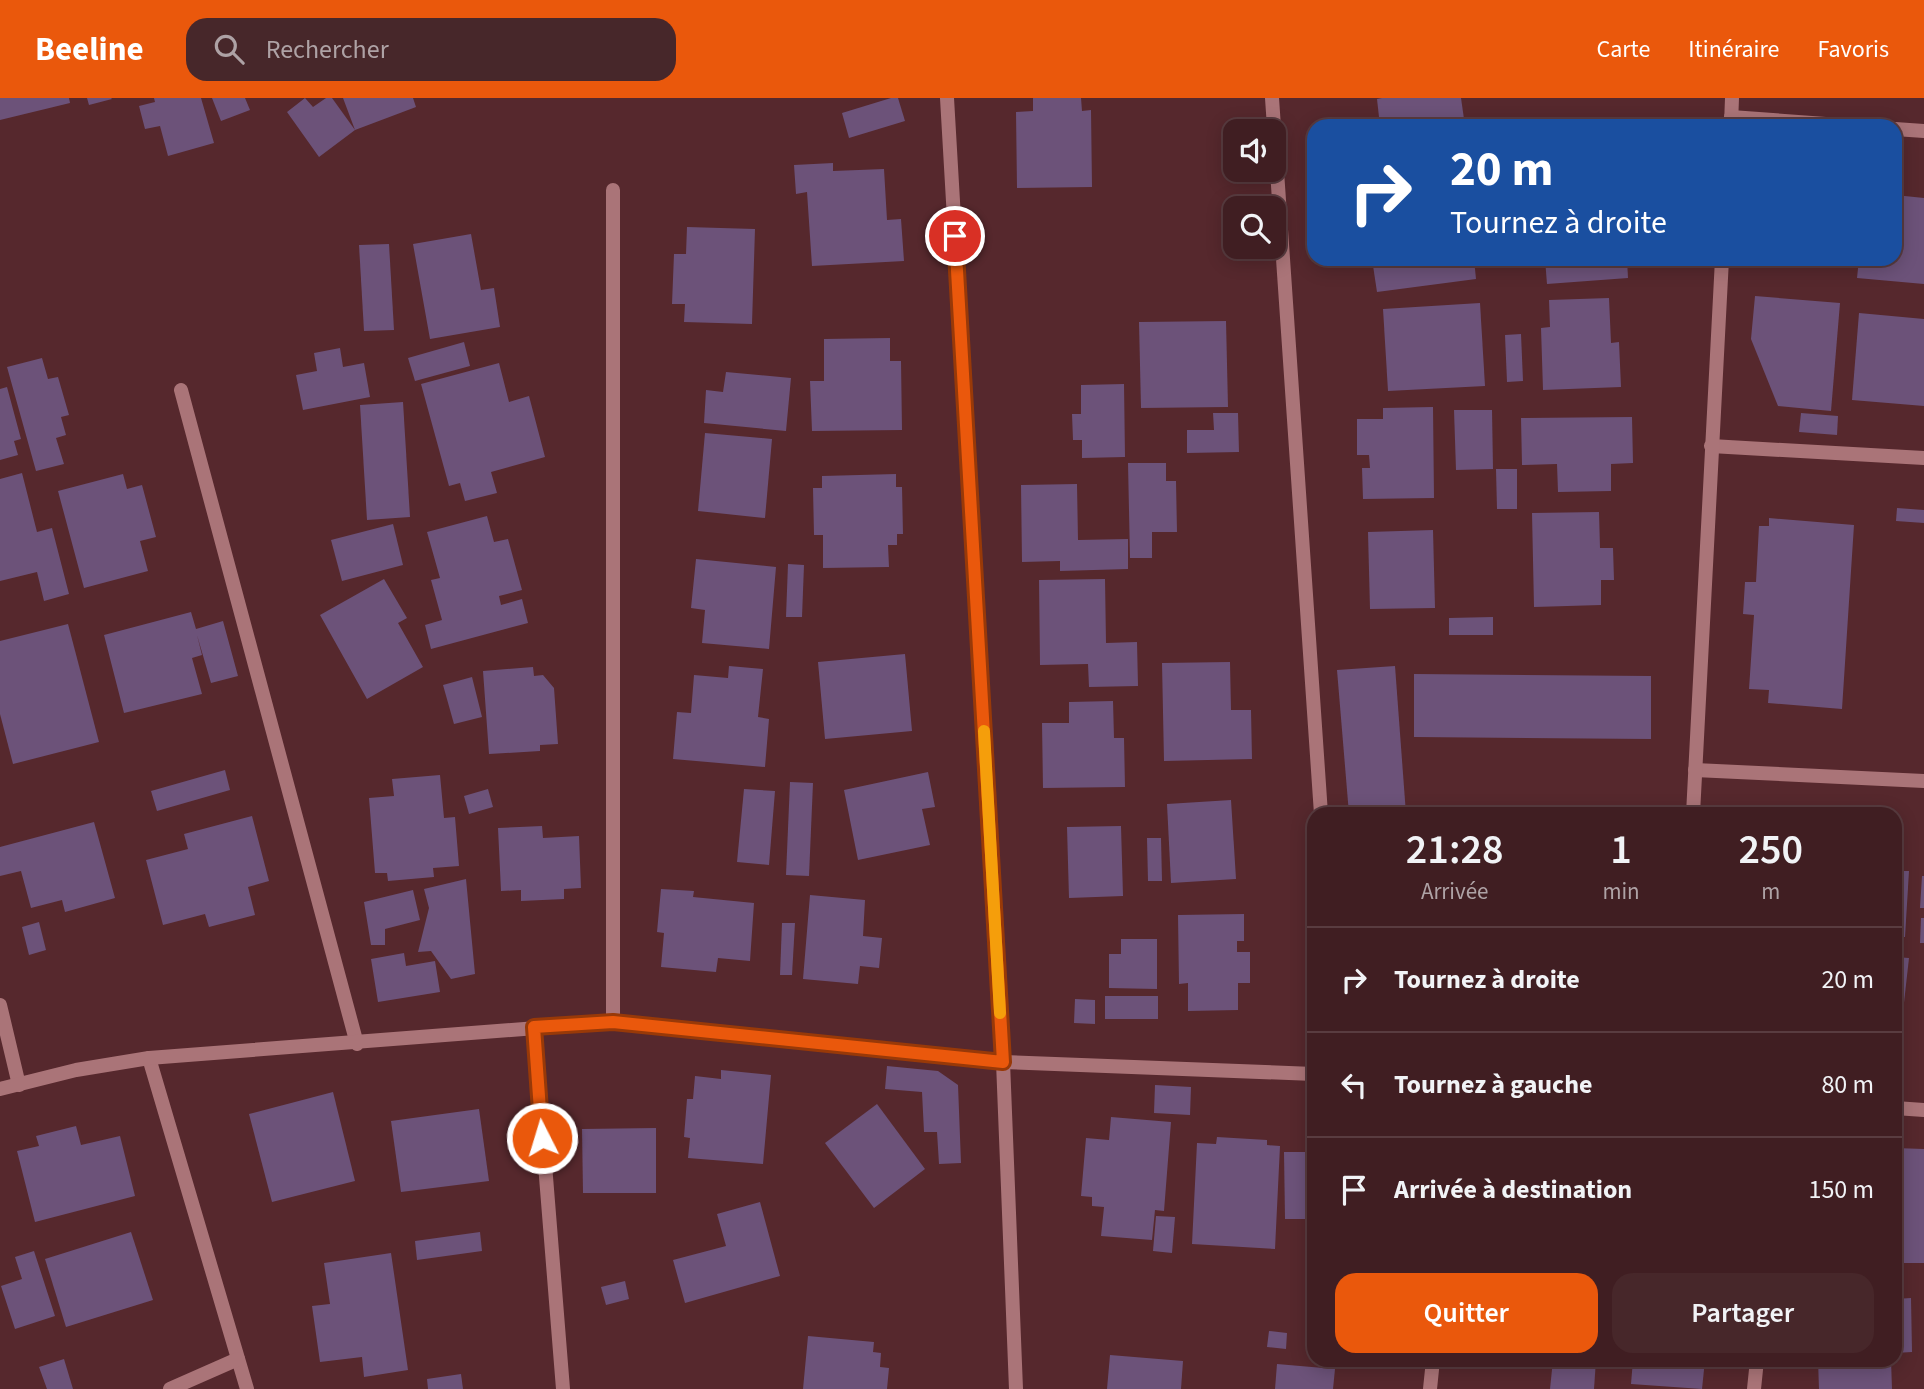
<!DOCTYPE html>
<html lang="fr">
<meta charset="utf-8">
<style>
:root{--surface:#401e22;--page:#47272a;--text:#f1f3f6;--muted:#aea2a5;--line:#593c40;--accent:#ea580c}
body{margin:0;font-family:"Source Sans 3",sans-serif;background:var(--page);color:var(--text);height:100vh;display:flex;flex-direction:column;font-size:26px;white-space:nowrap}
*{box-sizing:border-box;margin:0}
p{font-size:23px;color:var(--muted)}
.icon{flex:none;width:38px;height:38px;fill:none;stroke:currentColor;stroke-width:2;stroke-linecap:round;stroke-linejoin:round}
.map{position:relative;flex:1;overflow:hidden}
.panel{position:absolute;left:1307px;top:709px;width:595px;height:560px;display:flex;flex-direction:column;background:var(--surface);border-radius:21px;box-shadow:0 4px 18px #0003,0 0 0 2px var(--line)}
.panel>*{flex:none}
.banner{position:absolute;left:1307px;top:21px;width:595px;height:147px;border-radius:21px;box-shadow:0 4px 18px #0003,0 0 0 2px var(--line);background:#1a4fa0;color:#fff;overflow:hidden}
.buttons{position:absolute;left:1223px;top:21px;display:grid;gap:14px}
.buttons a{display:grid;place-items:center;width:63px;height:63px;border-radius:14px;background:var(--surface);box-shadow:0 4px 18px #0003,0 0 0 2px var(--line);font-size:35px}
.pin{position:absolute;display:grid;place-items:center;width:60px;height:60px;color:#fff;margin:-30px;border:4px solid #fff;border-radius:50%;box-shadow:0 2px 7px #0007}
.me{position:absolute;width:77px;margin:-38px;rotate:355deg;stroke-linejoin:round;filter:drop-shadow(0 0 5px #0008)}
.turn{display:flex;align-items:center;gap:24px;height:147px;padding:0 28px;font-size:32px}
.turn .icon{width:91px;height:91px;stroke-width:2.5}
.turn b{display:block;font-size:49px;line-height:60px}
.eta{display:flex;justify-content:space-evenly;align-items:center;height:119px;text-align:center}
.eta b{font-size:42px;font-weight:600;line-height:49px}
.action{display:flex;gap:14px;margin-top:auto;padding:14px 28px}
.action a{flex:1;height:80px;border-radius:21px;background:var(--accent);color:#fff;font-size:28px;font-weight:600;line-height:80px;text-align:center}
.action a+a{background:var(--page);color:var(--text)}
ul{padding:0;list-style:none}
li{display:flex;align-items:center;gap:21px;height:105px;padding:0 28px;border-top:2px solid var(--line)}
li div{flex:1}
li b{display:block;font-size:26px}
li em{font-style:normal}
header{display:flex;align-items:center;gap:42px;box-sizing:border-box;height:98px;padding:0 35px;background:var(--accent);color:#fff}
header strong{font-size:33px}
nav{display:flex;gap:38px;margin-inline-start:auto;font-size:24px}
.search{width:490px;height:63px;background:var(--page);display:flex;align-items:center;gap:18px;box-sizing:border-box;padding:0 24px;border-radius:21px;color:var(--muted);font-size:26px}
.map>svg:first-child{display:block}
.building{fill:#6c5279}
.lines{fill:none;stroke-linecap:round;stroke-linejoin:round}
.minor{stroke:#aa7478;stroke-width:14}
.tertiary{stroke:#aa7478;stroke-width:14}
.route-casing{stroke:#983908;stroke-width:18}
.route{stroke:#ea580c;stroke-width:12}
.slow{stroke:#f59e0b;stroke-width:12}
</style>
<header>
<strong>Beeline</strong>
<div class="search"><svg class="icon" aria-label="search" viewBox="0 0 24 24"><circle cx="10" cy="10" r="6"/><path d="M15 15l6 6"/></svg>Rechercher</div>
<nav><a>Carte</a><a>Itinéraire</a><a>Favoris</a></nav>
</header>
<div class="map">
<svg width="1924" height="1291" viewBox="0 0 1924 1291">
<rect width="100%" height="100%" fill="#56282d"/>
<!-- building -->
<g class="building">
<path d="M0,0H69L70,5L0,22Z"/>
<path d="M87,0H111L112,1L89,7Z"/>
<path d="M154,0H201L214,45L168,58L160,28L145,31L139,8L155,4Z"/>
<path d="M212,0H245L250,12L221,23Z"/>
<path d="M305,0L313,9L326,0H332L355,32L343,0H413L416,9L355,32L319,59L287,14Z"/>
<path d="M891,0H898L905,23L849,40L842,15Z"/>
<path d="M1033,0H1081L1082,13L1091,12L1092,89L1017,90L1016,14L1033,13Z"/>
<path d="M1382,0H1461L1465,28H1380L1377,1Z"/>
<path d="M833,65V73L884,71L887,122L901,121L904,163L812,168L807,94L796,96L794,67Z"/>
<path d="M1895,97L1924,100V186L1857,180L1859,161H1895Z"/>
<path d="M687,129L755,131L752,226L684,224L685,206H672L674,156H686Z"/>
<path d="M471,136L481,192L494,190L500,229L430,241L413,146Z"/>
<path d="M389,146L394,232L364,233L359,147Z"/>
<path d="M1372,161H1474L1476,181L1377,194Z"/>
<path d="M1545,161H1627L1628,180L1547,186Z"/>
<path d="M1755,198L1840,205L1831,313L1778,308L1751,241Z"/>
<path d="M1609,200L1611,245L1619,244L1621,289L1543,292L1541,230L1550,229L1549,202Z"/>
<path d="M1480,205L1485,288L1388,293L1383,211Z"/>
<path d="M1859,215L1924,221V308L1852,302Z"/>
<path d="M1226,223L1228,309L1141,310L1139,224Z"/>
<path d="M1521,236L1523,283L1507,284L1505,237Z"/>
<path d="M890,240V263H901L902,332L812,333L810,283H824V241Z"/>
<path d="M464,244L470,268L415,283L408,260Z"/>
<path d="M340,250L343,269L364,265L370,299L303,312L296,277L317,273L314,255Z"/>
<path d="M42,260L48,281L58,279L69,317L61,319L66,337L56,340L64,366L36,373L7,269Z"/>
<path d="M499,265L509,304L529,298L545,359L491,374L497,395L465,403L460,385L449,388L421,286Z"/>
<path d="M726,274L791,280L786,333L704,325L706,292L723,294Z"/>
<path d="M1124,286L1125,359L1082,360V342H1073L1072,316H1081V287Z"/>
<path d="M7,289L21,341L14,343L18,357L0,362V291Z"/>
<path d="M403,304L410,419L367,422L360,307Z"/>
<path d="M1433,309L1434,400L1363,401L1362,370H1370L1369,357H1357V321H1383V310Z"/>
<path d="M1454,312H1492L1493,371L1456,372Z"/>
<path d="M1213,315H1238L1239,354L1187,355V332H1214Z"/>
<path d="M1801,315L1838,318L1837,337L1799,334Z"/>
<path d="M1632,319L1633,365L1611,366V393L1558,394L1557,366L1522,367L1521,320Z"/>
<path d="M705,335L772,341L765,420L698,413Z"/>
<path d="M1128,365H1166V383H1176L1177,434H1152V460H1130Z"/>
<path d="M1496,371H1517V411H1497Z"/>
<path d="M22,375L37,434L52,430L69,496L44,503L37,474L0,483V381Z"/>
<path d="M123,376L127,391L142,387L156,439L140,443L148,473L84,490L58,393Z"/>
<path d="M896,376V389H902L903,436H897V447H888L889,469L823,470V437H814L813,390H822V378Z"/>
<path d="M1077,386L1078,442L1128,441V471L1060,473V463L1022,464L1021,387Z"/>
<path d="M1897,410L1924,412V425L1896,423Z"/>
<path d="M1599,414L1600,450H1613L1614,482H1601V507L1534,509L1532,415Z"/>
<path d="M487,418L494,444L508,441L522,492L499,498L501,507L522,501L528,525L431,551L425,527L442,522L431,482L440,480L427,434Z"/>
<path d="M1769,420L1854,427L1842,611L1768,605L1769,592L1749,591L1754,517L1743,516L1745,484H1756L1759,428H1769Z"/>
<path d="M393,426L403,467L342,483L331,442Z"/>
<path d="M1433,432L1435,510L1370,511L1368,434Z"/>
<path d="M696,461L776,469L769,551L702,545L705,512L691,510Z"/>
<path d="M788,466L804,467L802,519H786Z"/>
<path d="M384,481L407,520L398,525L423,569L367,601L320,517Z"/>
<path d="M1105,481L1106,545L1137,544L1138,588L1089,589L1088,566L1040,567L1039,482Z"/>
<path d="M191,514L196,531L223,523L238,578L211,585L197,537L202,557L192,560L202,596L124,615L104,537Z"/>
<path d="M1493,519V537H1449V520Z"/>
<path d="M68,526L99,644L13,666L0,616V543Z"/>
<path d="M905,556L912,633L825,641L818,564Z"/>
<path d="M1230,564L1231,612H1251L1252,661L1164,663L1162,565Z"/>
<path d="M729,568L763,571L758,619L769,621L765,669L673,661L677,614L691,615L694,577L728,580Z"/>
<path d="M1395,568L1406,716H1349L1337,572Z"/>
<path d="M533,569L534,578L543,577L554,590L558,646L540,647V653L489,656L483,573Z"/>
<path d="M1414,576L1651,578V641L1414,639Z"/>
<path d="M472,579L482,619L454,626L443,587Z"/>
<path d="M1113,603L1114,640H1124L1125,689L1043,690L1042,625H1069V604Z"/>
<path d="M225,672L230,692L157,713L151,693Z"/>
<path d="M928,674L935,709L922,711L930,747L858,762L844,692Z"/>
<path d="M440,677L444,720L455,719L459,768L433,770L434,779L388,783L387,775H375L369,700L394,698L392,681Z"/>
<path d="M790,684L813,685L809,778L786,777Z"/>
<path d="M488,691L493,709L469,716L464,698Z"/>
<path d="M744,691L775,693L769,767L737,764Z"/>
<path d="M1231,702L1236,781L1171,785L1167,706Z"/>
<path d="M252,718L269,783L248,789L255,817L209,829L205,816L163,827L146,762L188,751L184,736Z"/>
<path d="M94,724L115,800L65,814L62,802L31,810L21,773L0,778V749Z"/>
<path d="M542,728L543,740L579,738L581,790L564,791V801L521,803V792L501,793L498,730Z"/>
<path d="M1121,728L1123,798L1069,800L1067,729Z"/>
<path d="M1147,740H1161L1162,783H1148Z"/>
<path d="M1895,773H1909L1905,839H1895Z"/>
<path d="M1922,778H1924V810H1920Z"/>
<path d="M466,781L475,876L451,881L431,853L418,854L429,810L424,791Z"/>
<path d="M661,791L694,793L693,799L754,805L750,863L718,860L716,874L661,869L664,835L657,834Z"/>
<path d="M413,792L420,822L385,831V847H371L364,804Z"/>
<path d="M810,797L865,802L863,838L882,840L879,870L860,868L858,886L803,881Z"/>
<path d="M1244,816V843H1237V854H1250V885H1238V912L1188,913V885L1179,886L1178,817Z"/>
<path d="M1921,820H1924V845H1920Z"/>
<path d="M39,824L46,852L29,857L22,829Z"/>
<path d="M782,825H795L792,877H780Z"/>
<path d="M1121,841H1157V891L1109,890V856H1121Z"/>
<path d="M404,855L406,868L435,863L440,894L378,904L371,861Z"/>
<path d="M1895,859L1909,860L1897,967H1895Z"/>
<rect x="1105" y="898" width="53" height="23"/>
<path d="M1075,901L1095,902V926L1074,925Z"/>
<path d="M887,968L938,973L958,987L961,1065L939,1066L937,1034H924L922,994L885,991Z"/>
<path d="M721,972L771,977L763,1066L688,1060L690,1040L684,1039L687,1001H693L695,978L721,981Z"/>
<path d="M1155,987L1191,989L1190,1017L1154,1015Z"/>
<path d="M333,994L355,1083L272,1104L249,1016Z"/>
<path d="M877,1006L925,1071L874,1110L825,1045Z"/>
<path d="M479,1011L489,1083L401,1094L391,1023Z"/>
<path d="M1111,1019L1171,1024L1164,1113L1155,1112L1152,1142L1101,1138L1104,1109L1092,1108V1099L1081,1098L1086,1040L1109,1042Z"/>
<path d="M76,1028L81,1047L120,1038L135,1098L35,1124L17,1053L39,1048L36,1038Z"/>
<path d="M656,1030V1095H583L582,1031Z"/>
<path d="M1217,1039L1267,1042V1047L1280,1048L1275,1151L1192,1146L1197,1045L1216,1046Z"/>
<path d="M1895,1050L1924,1051V1165H1895Z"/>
<path d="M1284,1054H1314V1121H1285Z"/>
<path d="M760,1104L780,1178L685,1205L673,1162L726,1148L717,1116Z"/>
<path d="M1156,1118L1175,1119L1172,1155L1153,1153Z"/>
<path d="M131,1134L153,1202L66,1229L45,1161Z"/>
<path d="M480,1134L482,1153L417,1162L415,1143Z"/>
<path d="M34,1153L55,1218L15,1231L1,1188L22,1181L15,1159Z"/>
<path d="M391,1155L408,1272L364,1279L362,1259L320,1264L312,1208L330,1206L324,1165Z"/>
<path d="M625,1183L629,1201L606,1207L601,1189Z"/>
<path d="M1911,1200L1912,1254L1895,1255V1201Z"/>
<path d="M1269,1233L1287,1235L1286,1251L1267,1249Z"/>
<path d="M808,1238L874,1244L873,1254L881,1255L880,1269L889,1270L887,1291H803Z"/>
<path d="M1110,1257L1183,1263L1181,1291H1107Z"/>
<path d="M64,1261L73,1291H47L39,1269Z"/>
<path d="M1553,1262H1596L1594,1291H1550Z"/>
<path d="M1633,1262H1705L1702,1291L1631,1286Z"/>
<path d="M1818,1262H1891L1892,1291H1819Z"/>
<path d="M1277,1266L1335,1271L1333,1291H1275Z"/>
<path d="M461,1276L463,1291H428L427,1281Z"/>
</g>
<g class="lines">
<!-- minor -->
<g class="minor">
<path d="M947,0L1003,964L1016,1291"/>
<path d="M1272,0L1321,716"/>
<path d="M1731,19L1853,28"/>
<path d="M1731,27L1732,0"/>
<path d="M1895,31L1924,33"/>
<path d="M181,292L357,946"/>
<path d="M1711,348L1924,360"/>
<path d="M1695,672L1924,683"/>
<path d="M1693,716L1722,161"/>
<path d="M0,907L19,987"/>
<path d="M613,924V92"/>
<path d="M534,929L563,1291"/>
<path d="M149,960L247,1291"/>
<path d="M170,1291L238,1261"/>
<path d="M1430,1291L1433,1262"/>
<path d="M1754,1291L1757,1262"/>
</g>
<!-- tertiary -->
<g class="tertiary">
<path d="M0,991L76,972L149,960L613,924L1003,964L1314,976"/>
<path d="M1895,1010L1924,1012"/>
</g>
</g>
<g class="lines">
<defs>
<path id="route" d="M542,1040L534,929L613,924L1003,964L955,138"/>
</defs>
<!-- route casing -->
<use href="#route" class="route-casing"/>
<!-- route -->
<use href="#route" class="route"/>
<!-- slow -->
<path class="slow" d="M984,633L1000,915"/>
</g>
</svg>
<div class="buttons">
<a><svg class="icon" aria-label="sound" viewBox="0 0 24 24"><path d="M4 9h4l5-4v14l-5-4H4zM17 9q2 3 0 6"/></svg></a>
<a><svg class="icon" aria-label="search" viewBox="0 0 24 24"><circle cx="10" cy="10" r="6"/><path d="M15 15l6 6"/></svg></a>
</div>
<div class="pin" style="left:955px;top:138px;background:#d93025"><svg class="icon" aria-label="arrive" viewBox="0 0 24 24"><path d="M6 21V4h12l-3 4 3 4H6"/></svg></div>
<svg class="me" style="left:542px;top:1040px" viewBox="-20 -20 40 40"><circle r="17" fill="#ea580c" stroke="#fff" stroke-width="3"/><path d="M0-11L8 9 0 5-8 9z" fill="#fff"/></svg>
<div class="banner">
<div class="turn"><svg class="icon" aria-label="right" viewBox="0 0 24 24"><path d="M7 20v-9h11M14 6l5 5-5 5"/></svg><div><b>20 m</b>Tournez à droite</div></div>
</div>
<section class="panel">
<div class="eta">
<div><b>21:28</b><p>Arrivée</p></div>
<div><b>1</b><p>min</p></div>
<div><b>250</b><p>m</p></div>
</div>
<ul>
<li><svg class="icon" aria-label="right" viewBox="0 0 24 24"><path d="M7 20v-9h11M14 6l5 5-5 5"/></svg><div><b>Tournez à droite</b></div><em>20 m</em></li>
<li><svg class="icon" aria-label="left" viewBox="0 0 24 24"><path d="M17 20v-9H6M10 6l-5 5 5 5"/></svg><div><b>Tournez à gauche</b></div><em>80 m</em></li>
<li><svg class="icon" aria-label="arrive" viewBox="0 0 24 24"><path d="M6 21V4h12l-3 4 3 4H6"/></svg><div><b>Arrivée à destination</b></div><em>150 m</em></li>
</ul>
<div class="action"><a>Quitter</a><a>Partager</a></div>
</section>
</div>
